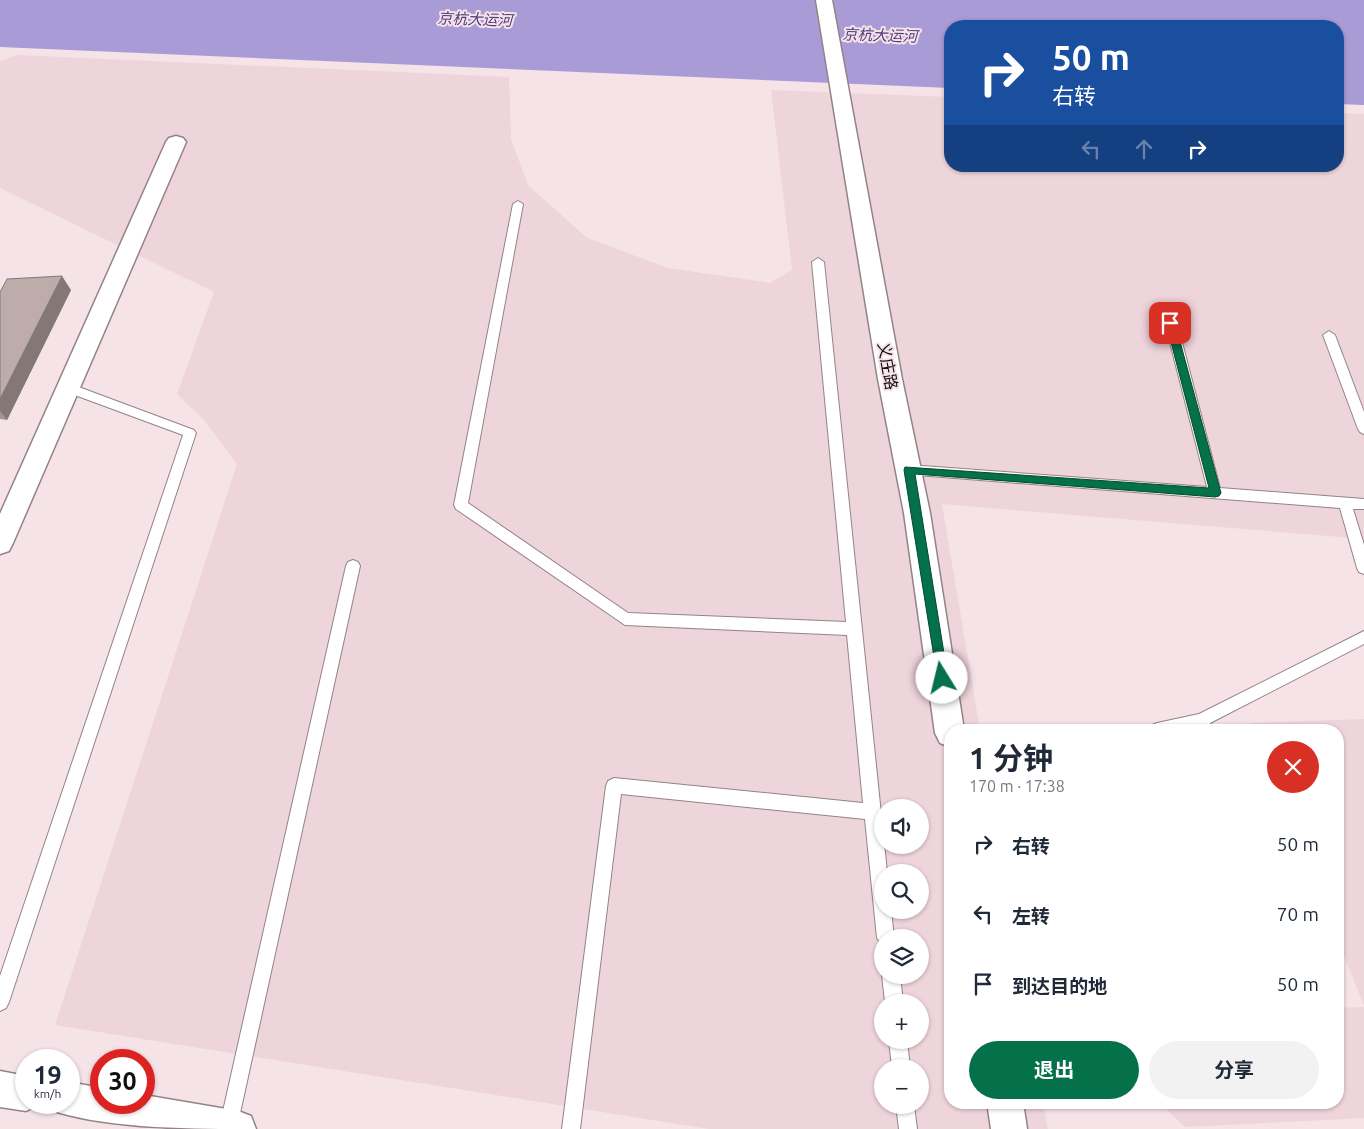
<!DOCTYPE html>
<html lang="zh">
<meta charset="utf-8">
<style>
:root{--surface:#fff;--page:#f2f2f3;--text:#1f2937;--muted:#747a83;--accent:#04714a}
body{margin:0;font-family:Ubuntu,"Noto Sans SC",sans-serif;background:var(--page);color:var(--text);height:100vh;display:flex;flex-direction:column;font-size:19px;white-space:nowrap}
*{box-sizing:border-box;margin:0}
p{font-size:16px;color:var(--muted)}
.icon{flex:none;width:28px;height:28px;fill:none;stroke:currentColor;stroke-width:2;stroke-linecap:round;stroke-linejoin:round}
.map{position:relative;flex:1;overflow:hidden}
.drawer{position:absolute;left:944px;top:724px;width:400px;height:385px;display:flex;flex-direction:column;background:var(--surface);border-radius:20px;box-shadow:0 1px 4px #0004}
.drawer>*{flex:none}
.hud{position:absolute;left:944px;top:20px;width:400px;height:152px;border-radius:20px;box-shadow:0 1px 4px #0004;background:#1a4fa0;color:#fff;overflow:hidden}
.tools{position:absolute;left:874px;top:799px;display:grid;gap:10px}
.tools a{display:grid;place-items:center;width:55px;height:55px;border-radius:50%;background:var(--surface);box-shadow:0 1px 4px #0004;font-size:25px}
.speed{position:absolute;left:15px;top:1049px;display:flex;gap:10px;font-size:25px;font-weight:700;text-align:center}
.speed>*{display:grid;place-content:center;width:65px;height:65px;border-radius:50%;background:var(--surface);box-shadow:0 1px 4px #0004;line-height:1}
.speed small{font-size:12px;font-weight:400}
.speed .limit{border:8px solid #d22;background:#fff;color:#111}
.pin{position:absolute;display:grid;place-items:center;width:42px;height:42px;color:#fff;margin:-21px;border-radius:10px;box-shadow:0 2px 8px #0006}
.me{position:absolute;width:55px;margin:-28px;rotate:351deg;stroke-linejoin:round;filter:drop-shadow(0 0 4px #0008)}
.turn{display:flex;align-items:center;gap:18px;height:105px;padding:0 25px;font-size:22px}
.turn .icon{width:65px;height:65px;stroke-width:2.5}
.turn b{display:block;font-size:35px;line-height:42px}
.lanes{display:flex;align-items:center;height:48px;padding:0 25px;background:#0003;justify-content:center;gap:25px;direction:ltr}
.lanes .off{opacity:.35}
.round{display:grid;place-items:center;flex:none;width:52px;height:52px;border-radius:26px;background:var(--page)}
.head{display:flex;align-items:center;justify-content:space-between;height:85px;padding:0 25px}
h1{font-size:30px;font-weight:700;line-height:38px}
.button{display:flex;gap:10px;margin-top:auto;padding:10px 25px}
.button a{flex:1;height:58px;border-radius:30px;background:var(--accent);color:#fff;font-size:20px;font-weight:700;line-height:58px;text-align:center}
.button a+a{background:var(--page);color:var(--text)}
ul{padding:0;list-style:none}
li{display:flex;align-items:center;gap:15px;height:70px;padding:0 25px}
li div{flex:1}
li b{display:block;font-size:19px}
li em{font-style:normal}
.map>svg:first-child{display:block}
.built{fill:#eed4db;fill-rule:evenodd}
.water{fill:#a99bd6}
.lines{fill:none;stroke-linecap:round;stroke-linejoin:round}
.lane-casing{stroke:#938387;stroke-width:2}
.street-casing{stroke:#938387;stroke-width:3}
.lane{fill:#fff;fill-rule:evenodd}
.street{fill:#fff;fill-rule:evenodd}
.wall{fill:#a39491}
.shaded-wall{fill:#847876}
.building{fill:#bdaca9;stroke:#847876}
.route{fill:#04714a;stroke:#034930}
.labels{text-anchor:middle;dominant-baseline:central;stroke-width:4;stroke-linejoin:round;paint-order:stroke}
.far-water-label{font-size:15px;font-style:italic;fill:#503a81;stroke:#f5e3e8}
.street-label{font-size:16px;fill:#140e10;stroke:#f5e3e8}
</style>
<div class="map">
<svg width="1364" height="1129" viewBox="0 0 1364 1129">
<rect width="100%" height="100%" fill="#f5e3e8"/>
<!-- built -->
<g class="built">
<path d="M16,55L509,77L511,139L528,185L587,238L668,268L770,283L792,270L771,90L950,97V166H1338V113L1364,114V539L942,504L980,730H950V1102L1043,1103L1048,1129H709L55,1025L237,464L204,420L177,394L214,292L0,188V62ZM882,808H920V845H882ZM882,872H920V910H882ZM882,938H920V975H882ZM882,1002H920V1040H882ZM882,1068H920V1105H882Z"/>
<path d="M1364,719V1006L1338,941V730H1252L1250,723Z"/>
<path d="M1364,1007V1118L1185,1127L1160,1103L1338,1102V1008Z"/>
</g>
<!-- water -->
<path class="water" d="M0,0H1364V105L1338,104V26H950V88L0,47Z"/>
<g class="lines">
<defs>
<g id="lane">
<path d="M518,201L523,204L468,503L628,613L846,622L812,262L818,258L824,262L887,872H882V910H891L894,938H882V945L877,938L865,819L621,794L580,1129H562L606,786L608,781L614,778L863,803L847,635L625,625L456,509L454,505L513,204Z"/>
<path d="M1171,319L1177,323L1220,488L1364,499V509H1353L1364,545V574L1359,572L1357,568L1340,508L904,474L903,470L904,466L909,465L1207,487L1165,323Z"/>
<path d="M1329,331L1335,335L1364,412V434L1360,432L1358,429L1323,335Z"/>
<path d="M68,383L194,430L196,433L9,1002L6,1008L0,1011V976L183,435L64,391L62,388L64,385Z"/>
<path d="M353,560L358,562L360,566L237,1127V1129H219L346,566L348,562Z"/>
<path d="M1364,631V644L1210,723L1213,730H1197V728L1188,730H1149L1152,725L1157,723L1199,714Z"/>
<path d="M882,975H900L903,1002H885Z"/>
<path d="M889,1040H907L910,1068H892Z"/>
<path d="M896,1105H914L917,1129H899Z"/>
</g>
<g id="street">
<path d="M816,0H832L902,379L930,513L964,730H950V747L940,743L935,733L904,513L878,379Z"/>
<path d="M176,136L183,138L186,142L13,543L9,551L0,554V514L166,142L169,138Z"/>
<path d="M0,1071L26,1076V1102H40L38,1105L26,1111L0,1107Z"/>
<path d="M69,1082L101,1088V1102H144V1095L238,1111L251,1116L256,1129C195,1129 113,1129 57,1112L52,1102H69Z"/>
<path d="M987,1102H1023L1027,1129H991Z"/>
</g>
</defs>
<!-- lane casing -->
<use href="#lane" class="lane-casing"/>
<!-- street casing -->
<use href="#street" class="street-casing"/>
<!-- lane -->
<use href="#lane" class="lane"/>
<!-- street -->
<use href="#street" class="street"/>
</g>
<!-- wall -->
<path class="wall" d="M71,290L7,420L0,419V292Z"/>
<!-- shaded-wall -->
<path class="shaded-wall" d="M62,276L71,290L7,420L0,411V399Z"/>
<!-- building -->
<path class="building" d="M62,276L0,399V292L7,279Z"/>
<!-- route -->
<path class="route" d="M1170,320L1175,323L1221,493L1219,496L1215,497L915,474L948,678L946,682L942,684L938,682L904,470L905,467L1209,488L1166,323Z"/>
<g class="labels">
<!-- far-water labels -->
<g class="far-water-label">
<text transform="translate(475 19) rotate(2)">京杭大运河</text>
<text transform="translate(880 35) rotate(2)">京杭大运河</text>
</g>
<!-- street labels -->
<g class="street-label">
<text transform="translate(888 366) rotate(80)">义庄路</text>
</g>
</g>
</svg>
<div class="tools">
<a><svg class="icon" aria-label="sound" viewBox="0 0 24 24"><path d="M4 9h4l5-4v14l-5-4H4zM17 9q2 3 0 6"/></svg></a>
<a><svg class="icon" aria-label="search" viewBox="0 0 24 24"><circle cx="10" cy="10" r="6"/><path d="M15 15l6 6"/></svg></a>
<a><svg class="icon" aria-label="layers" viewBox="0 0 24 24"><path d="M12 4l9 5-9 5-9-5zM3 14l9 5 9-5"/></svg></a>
<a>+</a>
<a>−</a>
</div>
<div class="speed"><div>19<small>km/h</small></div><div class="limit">30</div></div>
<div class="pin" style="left:1170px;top:323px;background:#d93025"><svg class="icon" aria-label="arrive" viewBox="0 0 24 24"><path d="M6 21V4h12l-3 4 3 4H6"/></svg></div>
<svg class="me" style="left:942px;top:678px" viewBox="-20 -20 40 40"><circle r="19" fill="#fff"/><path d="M0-13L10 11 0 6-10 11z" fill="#04714a"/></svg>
<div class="hud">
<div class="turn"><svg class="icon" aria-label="right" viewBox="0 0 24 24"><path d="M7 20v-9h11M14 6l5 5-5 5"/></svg><div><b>50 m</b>右转</div></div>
<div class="lanes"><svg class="icon off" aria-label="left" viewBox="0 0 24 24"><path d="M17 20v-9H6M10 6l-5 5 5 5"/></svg><svg class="icon off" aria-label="ahead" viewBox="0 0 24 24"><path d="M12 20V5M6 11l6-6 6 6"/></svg><svg class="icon" aria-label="right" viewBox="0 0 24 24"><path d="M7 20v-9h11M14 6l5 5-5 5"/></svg></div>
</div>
<section class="drawer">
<div class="head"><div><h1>1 分钟</h1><p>170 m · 17:38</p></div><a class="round" style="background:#d93025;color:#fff"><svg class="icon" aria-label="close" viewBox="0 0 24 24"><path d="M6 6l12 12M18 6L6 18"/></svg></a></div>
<ul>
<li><svg class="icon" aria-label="right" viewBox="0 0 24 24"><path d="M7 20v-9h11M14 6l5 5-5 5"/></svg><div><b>右转</b></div><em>50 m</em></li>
<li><svg class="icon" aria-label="left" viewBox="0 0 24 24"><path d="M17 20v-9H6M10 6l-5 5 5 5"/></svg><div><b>左转</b></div><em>70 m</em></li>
<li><svg class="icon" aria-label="arrive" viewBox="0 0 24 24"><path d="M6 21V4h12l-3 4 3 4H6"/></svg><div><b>到达目的地</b></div><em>50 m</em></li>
</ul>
<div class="button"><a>退出</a><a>分享</a></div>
</section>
</div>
